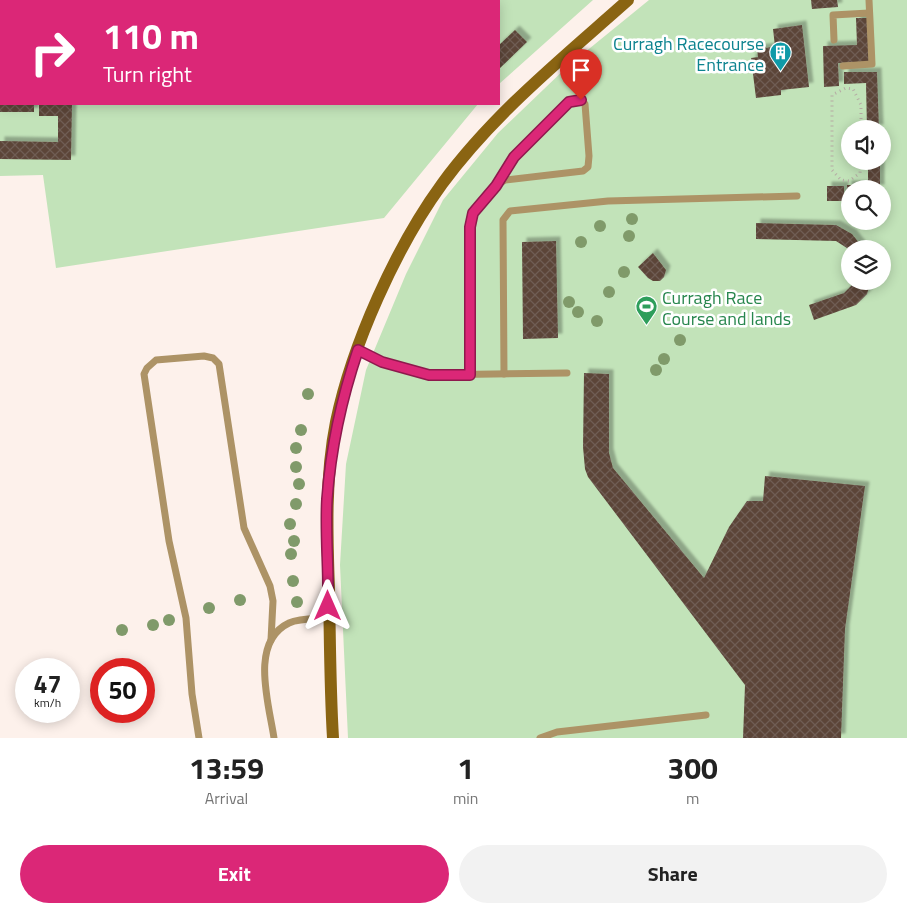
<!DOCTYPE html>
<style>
:root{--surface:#fff;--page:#f2f2f2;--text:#222;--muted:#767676;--accent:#db2777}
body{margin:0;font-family:"Titillium Web",sans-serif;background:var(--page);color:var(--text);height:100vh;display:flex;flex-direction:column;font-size:19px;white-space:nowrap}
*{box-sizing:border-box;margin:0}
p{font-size:16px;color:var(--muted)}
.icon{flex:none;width:28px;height:28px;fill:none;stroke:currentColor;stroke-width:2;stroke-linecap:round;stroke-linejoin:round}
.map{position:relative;height:738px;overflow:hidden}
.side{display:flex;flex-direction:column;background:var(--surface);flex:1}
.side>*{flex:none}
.hud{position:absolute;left:0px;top:0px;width:500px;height:105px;box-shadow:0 2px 12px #0003;background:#db2777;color:#fff;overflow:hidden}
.buttons{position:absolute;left:841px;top:120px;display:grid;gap:10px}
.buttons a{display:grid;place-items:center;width:50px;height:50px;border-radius:50%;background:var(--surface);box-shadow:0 2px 12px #0003;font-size:25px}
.speed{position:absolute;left:15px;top:658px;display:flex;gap:10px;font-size:25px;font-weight:700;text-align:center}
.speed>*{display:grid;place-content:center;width:65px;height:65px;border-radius:50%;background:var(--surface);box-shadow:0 2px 12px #0003;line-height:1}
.speed small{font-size:12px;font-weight:400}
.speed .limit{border:8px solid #d22;background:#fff;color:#111}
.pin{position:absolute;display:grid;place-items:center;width:42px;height:42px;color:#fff;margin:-51px -21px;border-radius:50% 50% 50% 0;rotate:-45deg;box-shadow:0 0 5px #0007}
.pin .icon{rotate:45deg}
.me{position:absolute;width:55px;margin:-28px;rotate:0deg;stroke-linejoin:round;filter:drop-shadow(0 0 4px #0008)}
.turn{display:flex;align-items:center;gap:18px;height:105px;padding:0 20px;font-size:22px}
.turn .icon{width:65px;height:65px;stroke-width:2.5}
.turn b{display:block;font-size:35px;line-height:42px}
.eta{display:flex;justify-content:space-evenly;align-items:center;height:85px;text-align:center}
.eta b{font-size:30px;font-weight:700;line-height:35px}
.button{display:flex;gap:10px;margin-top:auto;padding:10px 20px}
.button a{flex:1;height:58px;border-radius:30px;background:var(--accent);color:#fff;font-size:20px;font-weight:700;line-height:58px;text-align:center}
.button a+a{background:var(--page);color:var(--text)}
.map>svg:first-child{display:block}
.garden{fill:#c2e3b9;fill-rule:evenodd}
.building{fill:url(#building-cross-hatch);filter:url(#shadow)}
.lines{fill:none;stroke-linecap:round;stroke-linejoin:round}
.path{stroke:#b5aaa4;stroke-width:3;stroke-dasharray:1 4;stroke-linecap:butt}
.service{stroke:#ad9366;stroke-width:7}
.secondary{stroke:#8a6412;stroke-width:12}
.tree{fill:#809a6a}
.route-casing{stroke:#8e194d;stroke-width:12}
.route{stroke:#db2777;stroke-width:9}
.labels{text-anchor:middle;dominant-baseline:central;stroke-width:5;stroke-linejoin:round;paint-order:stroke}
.culture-label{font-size:18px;fill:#0d838f;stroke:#fff;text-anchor:end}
.leisure-label{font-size:18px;fill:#27864d;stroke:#fff;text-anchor:start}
</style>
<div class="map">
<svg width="907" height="738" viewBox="0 0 907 738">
<defs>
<pattern id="building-cross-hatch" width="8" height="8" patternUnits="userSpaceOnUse" patternTransform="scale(1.25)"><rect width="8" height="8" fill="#5b4539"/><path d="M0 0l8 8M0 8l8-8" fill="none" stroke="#6f5d53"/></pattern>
<filter id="shadow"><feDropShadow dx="4.5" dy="-4.5" stdDeviation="1" flood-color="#0004"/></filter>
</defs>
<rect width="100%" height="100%" fill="#fdf1eb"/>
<!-- garden -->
<g class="garden">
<path d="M0,0H593L499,84V1H1V104H478L384,218L56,268L43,175L0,176Z"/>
<path d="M649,0H907V738H348L340,565L346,464L366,370L406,274L443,200L498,133L568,66ZM850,129H882V161H850ZM850,189H882V221H850ZM850,249H882V281H850Z"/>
</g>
<!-- building -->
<g class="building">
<path d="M811,0H837L838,7L812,9Z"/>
<path d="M856,18H867L869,62L838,63L839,86L824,87L823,46L857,45Z"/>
<path d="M802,25L809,87L781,90V95L756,98L751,58L758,57L757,49L772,47L773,55H776L773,29Z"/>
<path d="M515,30L527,42L499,69V45Z"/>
<path d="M844,72H877L879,129H867L866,83L844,84Z"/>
<rect x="0" y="104" width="34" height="8"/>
<path d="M39,104H72L71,160L0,159V141L58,142V116H39Z"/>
<path d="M868,161H880V189H850V201H847V185H868Z"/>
<rect x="827" y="186" width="17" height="15"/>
<path d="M756,223L836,225L852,234L864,249L850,250L836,241L756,239Z"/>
<path d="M556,241L558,338L523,339L522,242Z"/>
<path d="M653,253L666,270L664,277L660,281H653L648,278L638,267Z"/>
<path d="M856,281H871L867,294L856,305L814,320L809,305L844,293Z"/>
<path d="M584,373L609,374V453L613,468L704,578L729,527L747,501H763L765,476L865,486L845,629L841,738H743L745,685L588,477L585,469L583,447Z"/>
</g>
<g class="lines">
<!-- path -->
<path class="path" d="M861,129V105L853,89L846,88L832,95V170L841,180L849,181L860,173L861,161"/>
<!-- service -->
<g class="service">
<path d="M44,1V0"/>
<path d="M834,40L833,15L869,13"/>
<path d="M843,66L872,64L869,0"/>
<path d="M358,350L382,361L429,375L567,373"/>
<path d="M504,374L503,220L510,211L608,201L797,196"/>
<path d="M469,375L470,227C472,210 489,188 505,180L583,171L588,167L589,156L585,104C578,98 571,101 564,106L514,157L496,186"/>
<path d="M199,738L192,694L186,618L169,541L144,374L147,368L156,360L204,356L213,358L219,364L244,528L270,586L273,601L271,640"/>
<path d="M274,738C269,704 249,642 289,623C300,618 316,619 328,618"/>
<path d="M540,738L557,732L706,715"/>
</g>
<!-- secondary -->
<path class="secondary" d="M333,738C330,689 330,640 329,590C327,534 325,477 336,422C352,345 396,247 442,184C493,114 564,57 628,0"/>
</g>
<!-- trees -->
<g class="tree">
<circle cx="632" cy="219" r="6"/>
<circle cx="600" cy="226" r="6"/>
<circle cx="629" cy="236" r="6"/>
<circle cx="581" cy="242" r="6"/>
<circle cx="624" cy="272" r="6"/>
<circle cx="609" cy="292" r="6"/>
<circle cx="569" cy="302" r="6"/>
<circle cx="578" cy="312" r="6"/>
<circle cx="597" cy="321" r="6"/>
<circle cx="680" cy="340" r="6"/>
<circle cx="664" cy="359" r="6"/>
<circle cx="656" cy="370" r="6"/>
<circle cx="308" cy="394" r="6"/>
<circle cx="301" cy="430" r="6"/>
<circle cx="296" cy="448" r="6"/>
<circle cx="296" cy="467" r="6"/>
<circle cx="299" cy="484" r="6"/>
<circle cx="296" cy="504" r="6"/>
<circle cx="290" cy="524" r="6"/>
<circle cx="294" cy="541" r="6"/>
<circle cx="291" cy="554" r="6"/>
<circle cx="293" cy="581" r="6"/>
<circle cx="240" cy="600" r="6"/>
<circle cx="297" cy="602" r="6"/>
<circle cx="209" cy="608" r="6"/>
<circle cx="169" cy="620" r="6"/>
<circle cx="153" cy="625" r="6"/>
<circle cx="122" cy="630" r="6"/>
</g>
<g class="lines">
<defs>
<path id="route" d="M328,606C329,570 325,534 327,499C331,446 341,400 358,350L382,362L429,375H470V227L473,213L496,186L514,157L569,102L581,100"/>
</defs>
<!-- route casing -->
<use href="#route" class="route-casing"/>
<!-- route -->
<use href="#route" class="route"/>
</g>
<!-- icons -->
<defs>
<symbol id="building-pin" viewBox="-11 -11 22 30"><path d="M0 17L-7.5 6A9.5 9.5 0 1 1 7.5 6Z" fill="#0f9aa8" stroke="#fff"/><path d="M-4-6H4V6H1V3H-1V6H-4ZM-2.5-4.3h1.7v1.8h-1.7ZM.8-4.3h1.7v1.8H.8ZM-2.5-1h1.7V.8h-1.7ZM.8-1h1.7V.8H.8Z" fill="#fff"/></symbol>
<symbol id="stadium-pin" viewBox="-11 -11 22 30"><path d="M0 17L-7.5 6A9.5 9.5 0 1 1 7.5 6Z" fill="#2e9e5b" stroke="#fff"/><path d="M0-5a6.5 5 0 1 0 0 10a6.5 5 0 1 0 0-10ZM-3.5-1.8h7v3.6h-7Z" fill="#fff"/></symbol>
</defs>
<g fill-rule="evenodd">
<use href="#building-pin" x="768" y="40" width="25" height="34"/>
<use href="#stadium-pin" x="634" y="294" width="25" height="34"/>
</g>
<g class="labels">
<!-- culture labels -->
<g class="culture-label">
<text x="764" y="43">Curragh Racecourse<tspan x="764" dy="21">Entrance</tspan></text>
</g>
<!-- leisure labels -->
<g class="leisure-label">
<text x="662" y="297">Curragh Race<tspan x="662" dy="21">Course and lands</tspan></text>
</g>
</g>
</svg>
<div class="buttons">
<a><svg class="icon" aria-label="sound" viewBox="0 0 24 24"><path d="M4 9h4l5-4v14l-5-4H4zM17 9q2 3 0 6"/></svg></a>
<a><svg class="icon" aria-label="search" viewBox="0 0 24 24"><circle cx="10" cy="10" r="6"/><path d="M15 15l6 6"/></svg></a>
<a><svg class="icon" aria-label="layers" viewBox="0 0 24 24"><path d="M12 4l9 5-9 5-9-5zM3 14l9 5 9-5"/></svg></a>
</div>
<div class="speed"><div>47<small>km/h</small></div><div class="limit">50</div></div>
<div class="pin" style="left:581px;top:100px;background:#d93025"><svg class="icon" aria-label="arrive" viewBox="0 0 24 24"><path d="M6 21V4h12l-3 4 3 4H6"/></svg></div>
<svg class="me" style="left:328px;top:606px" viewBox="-20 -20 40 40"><path d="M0-17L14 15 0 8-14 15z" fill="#db2777" stroke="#fff" stroke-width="4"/></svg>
<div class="hud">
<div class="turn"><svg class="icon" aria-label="right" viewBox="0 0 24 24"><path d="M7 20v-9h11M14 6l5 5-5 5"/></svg><div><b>110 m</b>Turn right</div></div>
</div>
</div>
<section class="side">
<div class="eta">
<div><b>13:59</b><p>Arrival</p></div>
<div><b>1</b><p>min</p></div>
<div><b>300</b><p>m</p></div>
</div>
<div class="button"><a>Exit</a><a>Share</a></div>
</section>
